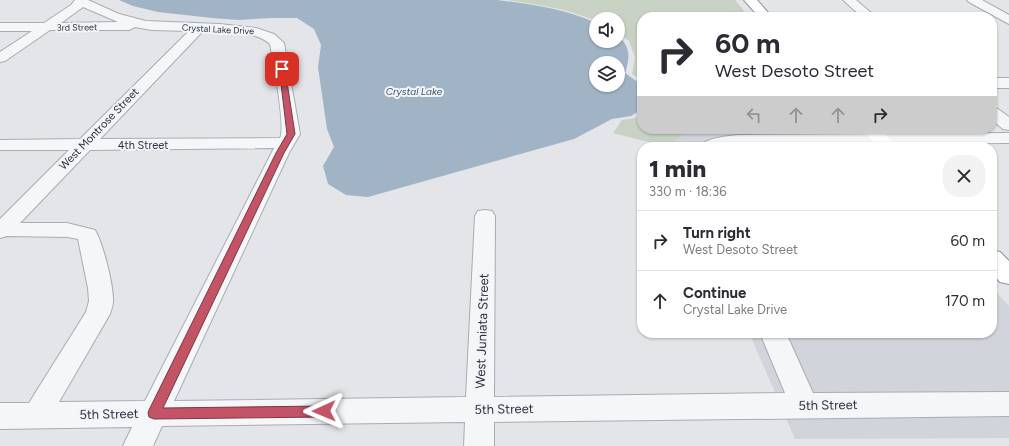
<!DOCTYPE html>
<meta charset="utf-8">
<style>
:root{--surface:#fff;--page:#f2f2f3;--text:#2b2b33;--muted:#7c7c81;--line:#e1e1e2}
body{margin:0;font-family:Figtree,sans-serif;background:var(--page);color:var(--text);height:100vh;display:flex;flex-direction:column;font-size:15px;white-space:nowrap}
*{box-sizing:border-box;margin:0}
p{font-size:13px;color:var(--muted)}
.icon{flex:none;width:22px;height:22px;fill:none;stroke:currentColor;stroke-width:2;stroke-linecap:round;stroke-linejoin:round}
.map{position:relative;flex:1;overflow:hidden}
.details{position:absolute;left:637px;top:142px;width:360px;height:196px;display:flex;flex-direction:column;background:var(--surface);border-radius:16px;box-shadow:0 1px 3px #0004}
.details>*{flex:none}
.guide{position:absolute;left:637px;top:12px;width:360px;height:122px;border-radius:16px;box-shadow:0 1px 3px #0004;background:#fff;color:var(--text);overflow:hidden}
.controls{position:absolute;left:589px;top:12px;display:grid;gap:8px}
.controls a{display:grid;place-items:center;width:36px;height:36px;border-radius:50%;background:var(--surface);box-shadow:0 1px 3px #0004;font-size:20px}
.pin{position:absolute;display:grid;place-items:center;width:34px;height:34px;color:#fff;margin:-17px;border-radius:8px;box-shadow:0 2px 6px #0006}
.me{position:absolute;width:44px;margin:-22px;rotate:269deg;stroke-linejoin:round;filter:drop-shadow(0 0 3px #0008)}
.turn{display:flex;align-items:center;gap:14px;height:84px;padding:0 12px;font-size:18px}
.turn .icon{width:52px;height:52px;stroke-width:2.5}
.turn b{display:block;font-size:28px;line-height:34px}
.lanes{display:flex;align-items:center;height:38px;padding:0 12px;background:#0003;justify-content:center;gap:20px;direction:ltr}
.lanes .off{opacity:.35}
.round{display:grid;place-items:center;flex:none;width:42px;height:42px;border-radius:16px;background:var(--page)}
.overview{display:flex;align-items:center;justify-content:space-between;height:68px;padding:0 12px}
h1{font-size:24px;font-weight:800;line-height:30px}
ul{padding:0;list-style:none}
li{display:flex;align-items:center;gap:12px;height:60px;padding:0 12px;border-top:1px solid var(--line)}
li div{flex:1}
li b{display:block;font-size:15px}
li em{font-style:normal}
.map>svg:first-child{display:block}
.built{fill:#d1d5db}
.green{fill:#c8d2c4}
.water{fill:#a1b4c6;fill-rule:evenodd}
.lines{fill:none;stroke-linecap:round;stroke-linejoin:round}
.minor-casing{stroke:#a8acb3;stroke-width:2}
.highway-casing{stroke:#8b939f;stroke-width:2}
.minor{fill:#f5f6f8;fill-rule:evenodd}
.highway{fill:#fff;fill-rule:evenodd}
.route{fill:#c25466;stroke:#7e3742}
.labels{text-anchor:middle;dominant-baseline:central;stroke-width:4;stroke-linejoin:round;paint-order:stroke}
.far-street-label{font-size:9px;fill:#2c3440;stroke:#f2f4f7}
.far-water-label{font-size:10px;font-style:italic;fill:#3a5370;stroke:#f2f4f7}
.street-label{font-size:11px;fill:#2c3440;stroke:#f2f4f7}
.near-street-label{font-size:13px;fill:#2c3440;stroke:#f2f4f7}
</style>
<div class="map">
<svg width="1009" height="446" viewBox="0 0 1009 446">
<rect width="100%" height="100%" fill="#e3e5e9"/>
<!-- built -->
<g class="built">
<path d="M689,129H849L856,136L709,141L705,142L698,147H668Z"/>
<path d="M862,143L865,147H720L731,145Z"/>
<path d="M992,287L1009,306V395L812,396L783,333H992Z"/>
<path d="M749,333H763L789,396L777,397Z"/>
<path d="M1009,412V438L795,439L784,414Z"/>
</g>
<!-- green -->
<g class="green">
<path d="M507,0H735L749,17H642V81L632,74L635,58L629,41L618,33V19H596V21C569,9 537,4 507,0Z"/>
<path d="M642,114V129H689L668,147L613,133L622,120L635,118Z"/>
</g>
<!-- water -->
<path class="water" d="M119,0H497C530,4 565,9 596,23V41H618V36C631,47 630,58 625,73L642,85V109L631,116L612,119L574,139L368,197L346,195L328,184L323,166L334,147L327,129L318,67L321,45L314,29L297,18H272L238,20L212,18L158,12L133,6ZM596,63H618V85H596Z"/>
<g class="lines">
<defs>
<g id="minor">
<path d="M75,0H88L119,14L146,21L219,24L256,28L274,34L284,43L300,134L289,153L174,401L466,397L475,216L478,211L485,210L492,211L495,216L494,397L785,393L760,333H786L813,393L1009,392V416L494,422V446H464L465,422L162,426L153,446H123L132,427L0,429V403H29L86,312L89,301L88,288L78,239L67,237L7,236L0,238V219L69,150H0V140L80,139L189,31L152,30L135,27L129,30H50L5,61L0,62V52L32,31H0V23H44L71,5ZM83,7L118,22L61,23ZM203,31C225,32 254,30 270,44C273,60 286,128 280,138L100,139ZM274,148L145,401L59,402L110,314C111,310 113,306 113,302C114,287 103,243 95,230L67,223H20L90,150Z"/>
<path d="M843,0H856L876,17H862Z"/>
<path d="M967,0H982L1009,15V24L969,2Z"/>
<rect x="992" y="78" width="17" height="10"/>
<path d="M992,107L998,109L1009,117V130L1003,129L992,120Z"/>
<path d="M1009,133V143L738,145L726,147H699C705,138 728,136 738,135Z"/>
</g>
<g id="highway">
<path d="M744,0H757L772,17H759Z"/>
<path d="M862,129H881L897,147H878Z"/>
<path d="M992,250L1000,252L1009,261V284L1000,282L992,273Z"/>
</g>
</defs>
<!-- minor casing -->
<use href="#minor" class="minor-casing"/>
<!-- highway casing -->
<use href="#highway" class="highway-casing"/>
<!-- minor -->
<use href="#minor" class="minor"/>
<!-- highway -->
<use href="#highway" class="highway"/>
</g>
<!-- route -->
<path class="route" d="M279,67L285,69L295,134L284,153L163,408L324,406L329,407L331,411L329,415L324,417L154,419L149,417L148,413L149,410L276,153L287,134Z"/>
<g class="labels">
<!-- far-street labels -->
<g class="far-street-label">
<text transform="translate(77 27) rotate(-1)">3rd Street</text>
<text transform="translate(218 29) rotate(3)">Crystal Lake Drive</text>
</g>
<!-- far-water labels -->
<g class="far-water-label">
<text x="414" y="91">Crystal Lake</text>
</g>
<!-- street labels -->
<g class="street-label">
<text transform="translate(99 129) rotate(-46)">West Montrose Street</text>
<text x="143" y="145">4th Street</text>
</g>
<!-- near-street labels -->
<g class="near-street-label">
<text transform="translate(482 331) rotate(-88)">West Juniata Street</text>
<text transform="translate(828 405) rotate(-1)">5th Street</text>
<text transform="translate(504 409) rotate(-1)">5th Street</text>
<text transform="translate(109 414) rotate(-1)">5th Street</text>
</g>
</g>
</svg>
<div class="controls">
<a><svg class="icon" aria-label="sound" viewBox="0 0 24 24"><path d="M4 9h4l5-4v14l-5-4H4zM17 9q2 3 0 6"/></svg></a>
<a><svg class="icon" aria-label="layers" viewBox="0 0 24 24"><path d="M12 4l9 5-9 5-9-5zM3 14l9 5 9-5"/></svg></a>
</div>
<div class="pin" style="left:282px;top:69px;background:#d93025"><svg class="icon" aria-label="arrive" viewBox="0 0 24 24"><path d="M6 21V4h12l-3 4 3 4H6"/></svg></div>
<svg class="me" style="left:324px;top:411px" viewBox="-20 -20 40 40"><path d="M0-17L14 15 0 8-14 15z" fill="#c25466" stroke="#fff" stroke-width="4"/></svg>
<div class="guide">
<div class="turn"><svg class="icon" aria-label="right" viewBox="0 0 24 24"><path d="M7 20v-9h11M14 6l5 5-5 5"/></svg><div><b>60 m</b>West Desoto Street</div></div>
<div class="lanes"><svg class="icon off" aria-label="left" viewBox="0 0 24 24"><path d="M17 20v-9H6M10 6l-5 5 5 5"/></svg><svg class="icon off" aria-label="ahead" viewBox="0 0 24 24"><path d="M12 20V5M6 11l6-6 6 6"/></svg><svg class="icon off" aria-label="ahead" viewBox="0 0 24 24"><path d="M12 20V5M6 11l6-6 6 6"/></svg><svg class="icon" aria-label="right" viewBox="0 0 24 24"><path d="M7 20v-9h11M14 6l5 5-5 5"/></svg></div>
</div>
<section class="details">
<div class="overview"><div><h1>1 min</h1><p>330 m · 18:36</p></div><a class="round"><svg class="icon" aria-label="close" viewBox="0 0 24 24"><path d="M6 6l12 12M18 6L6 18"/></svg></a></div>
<ul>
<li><svg class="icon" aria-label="right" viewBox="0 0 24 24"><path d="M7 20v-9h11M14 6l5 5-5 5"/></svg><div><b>Turn right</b><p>West Desoto Street</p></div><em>60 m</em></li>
<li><svg class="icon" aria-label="ahead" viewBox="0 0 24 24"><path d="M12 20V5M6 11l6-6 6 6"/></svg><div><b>Continue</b><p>Crystal Lake Drive</p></div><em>170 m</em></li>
</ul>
</section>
</div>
